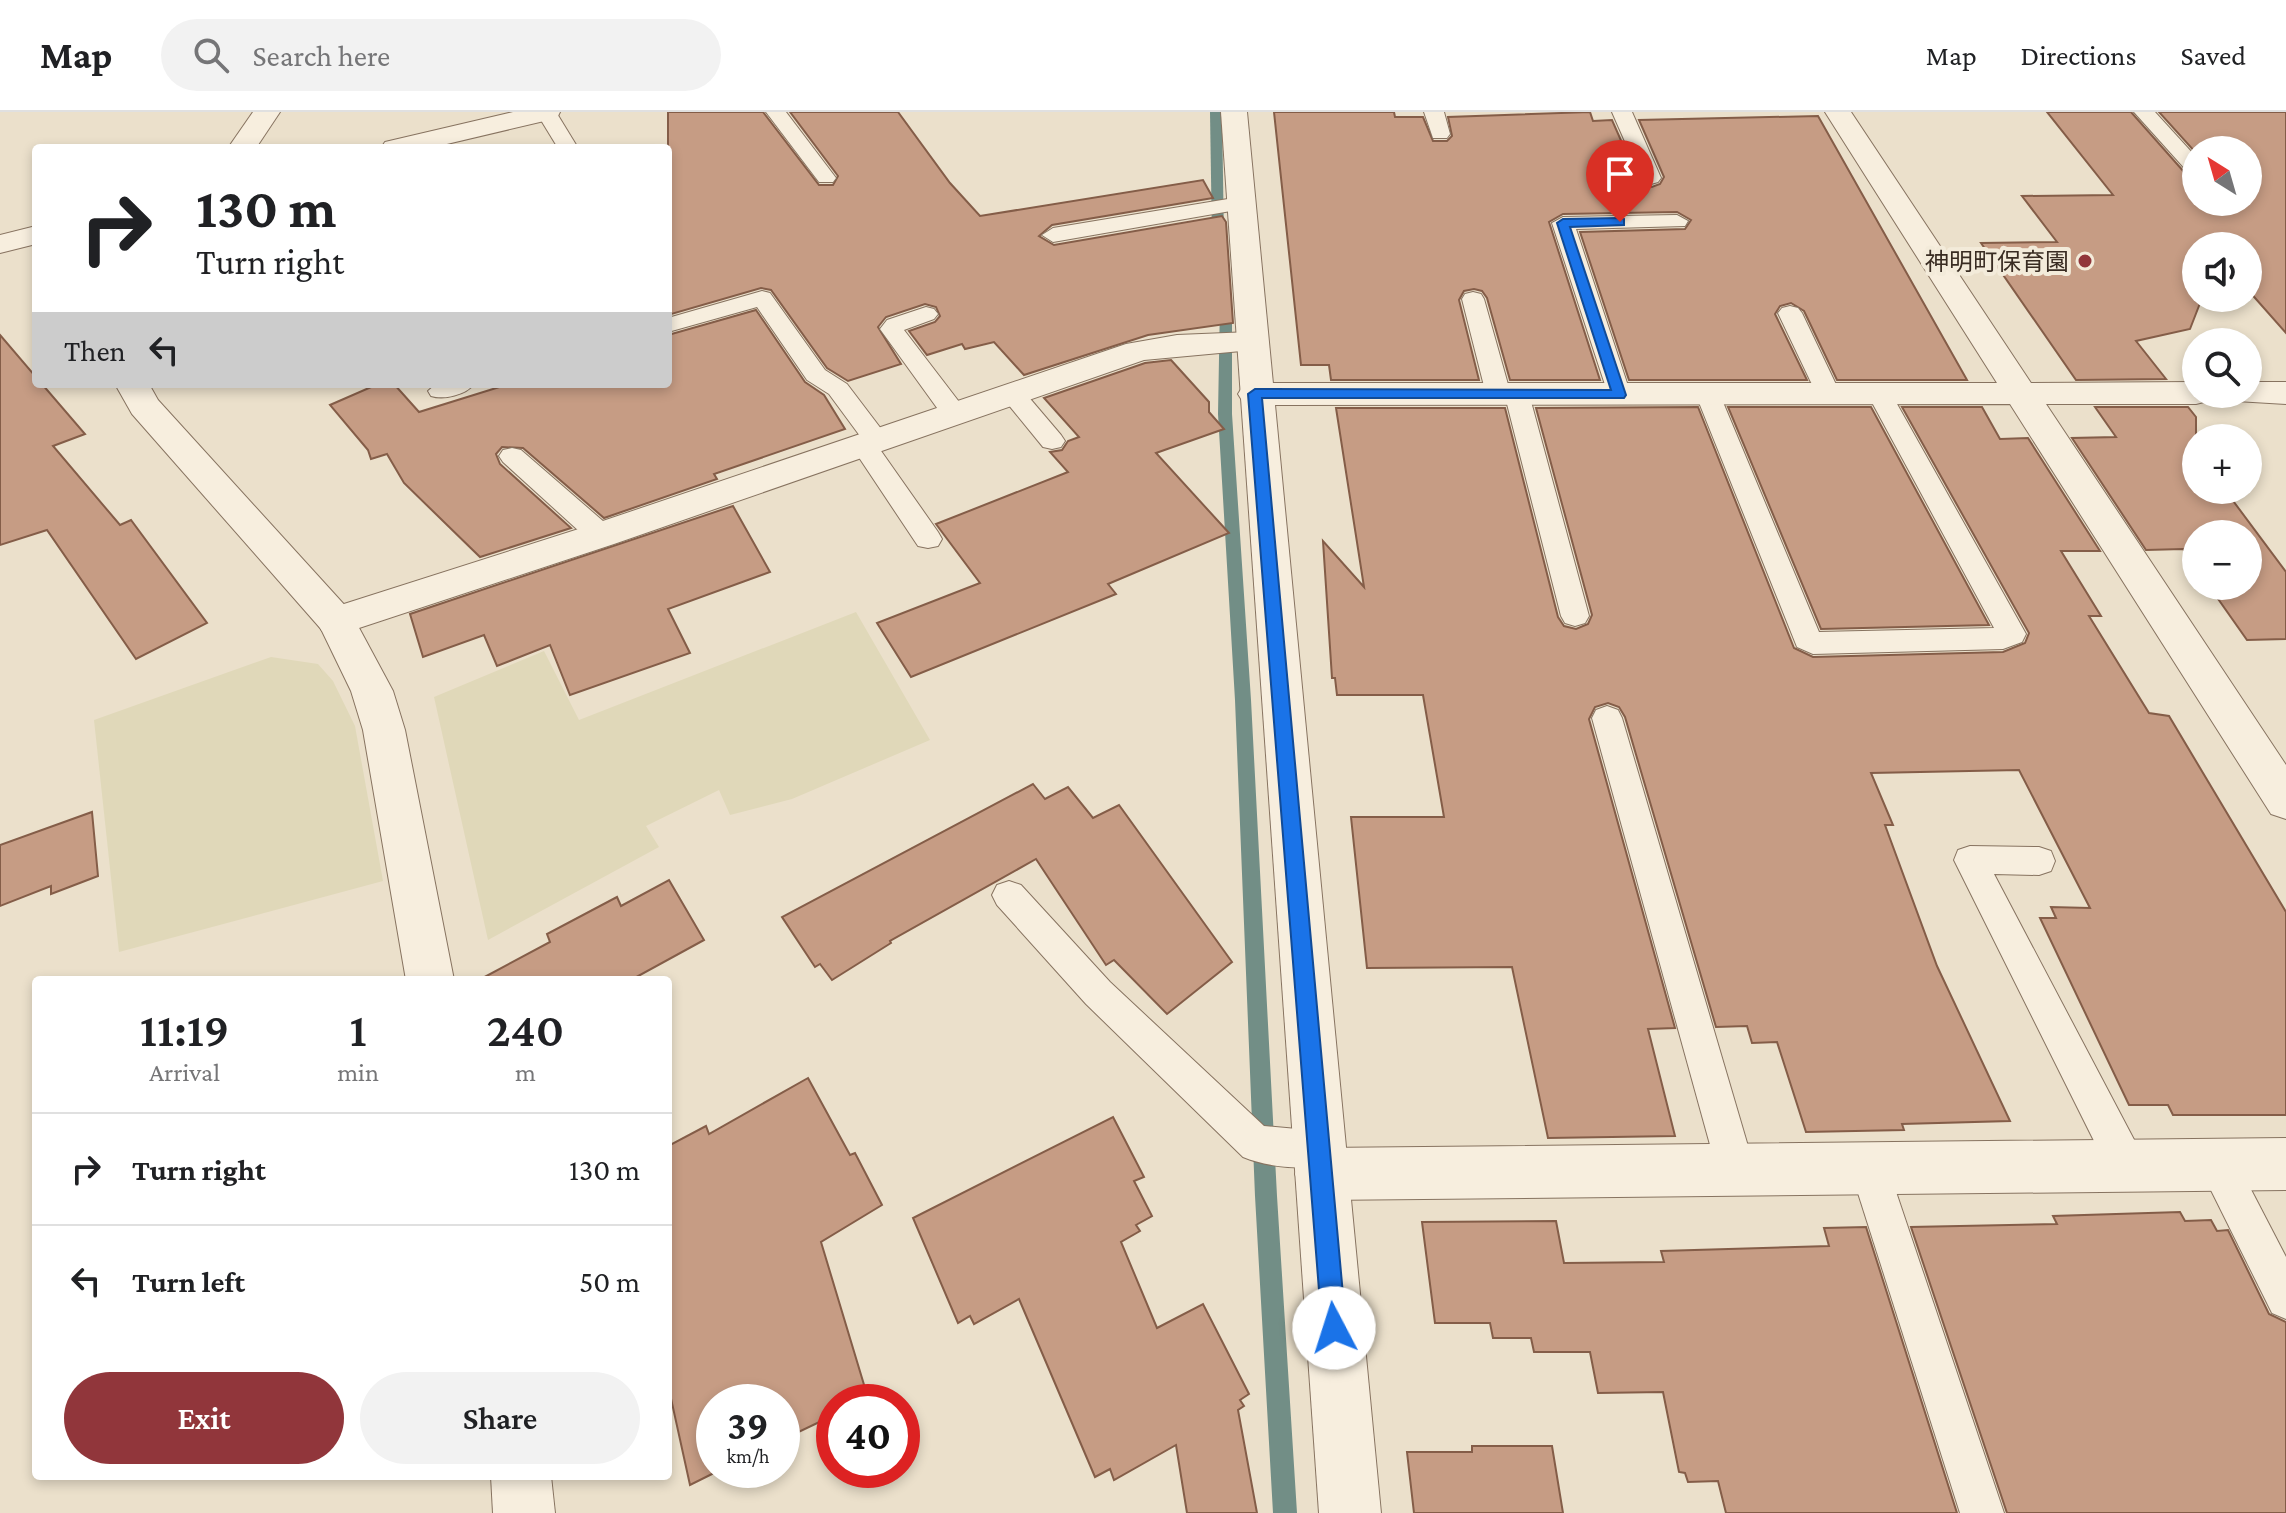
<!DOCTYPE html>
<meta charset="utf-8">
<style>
:root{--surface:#fff;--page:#f2f2f2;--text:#202124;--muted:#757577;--line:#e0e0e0;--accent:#91363b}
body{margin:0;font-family:"Crimson Pro","Noto Sans JP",serif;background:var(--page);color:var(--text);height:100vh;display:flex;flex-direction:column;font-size:30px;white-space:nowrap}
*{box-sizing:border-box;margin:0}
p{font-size:26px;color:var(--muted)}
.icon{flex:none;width:44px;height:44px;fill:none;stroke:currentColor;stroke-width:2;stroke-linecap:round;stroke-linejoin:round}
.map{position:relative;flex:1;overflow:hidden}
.details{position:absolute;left:32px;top:864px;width:640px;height:504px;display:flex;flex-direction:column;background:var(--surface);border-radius:8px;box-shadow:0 4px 12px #0003}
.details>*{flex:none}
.top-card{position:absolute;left:32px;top:32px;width:640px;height:244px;border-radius:8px;box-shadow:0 4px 12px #0003;background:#fff;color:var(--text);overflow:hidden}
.needle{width:52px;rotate:323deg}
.buttons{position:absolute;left:2182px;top:24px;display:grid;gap:16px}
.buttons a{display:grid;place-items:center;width:80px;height:80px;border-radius:50%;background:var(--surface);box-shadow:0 4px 12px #0003;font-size:40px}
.speed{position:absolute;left:696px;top:1272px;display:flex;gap:16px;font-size:40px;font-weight:700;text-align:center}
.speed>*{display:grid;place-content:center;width:104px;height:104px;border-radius:50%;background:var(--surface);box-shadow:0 4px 12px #0003;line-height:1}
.speed small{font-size:20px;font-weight:400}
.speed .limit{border:12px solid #d22;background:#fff;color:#111}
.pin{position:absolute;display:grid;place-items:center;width:68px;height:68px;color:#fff;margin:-82px -34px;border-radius:50% 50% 50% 0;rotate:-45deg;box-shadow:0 0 8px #0007}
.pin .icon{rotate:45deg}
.me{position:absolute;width:88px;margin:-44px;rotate:355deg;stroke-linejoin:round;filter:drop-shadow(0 0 6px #0008)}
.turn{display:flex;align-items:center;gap:28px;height:168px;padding:0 32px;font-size:36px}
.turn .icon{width:104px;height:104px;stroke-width:2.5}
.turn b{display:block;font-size:56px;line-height:68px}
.then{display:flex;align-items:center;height:76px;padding:0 32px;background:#0003;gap:16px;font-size:30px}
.eta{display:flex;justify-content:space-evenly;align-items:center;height:136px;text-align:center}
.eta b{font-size:48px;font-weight:600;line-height:56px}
.primary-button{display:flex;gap:16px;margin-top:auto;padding:16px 32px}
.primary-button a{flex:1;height:92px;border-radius:48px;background:var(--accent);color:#fff;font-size:32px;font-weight:600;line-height:92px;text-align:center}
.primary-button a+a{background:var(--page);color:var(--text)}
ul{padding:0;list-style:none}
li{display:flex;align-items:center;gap:24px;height:112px;padding:0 32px;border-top:2px solid var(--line)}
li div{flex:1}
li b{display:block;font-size:30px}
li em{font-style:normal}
header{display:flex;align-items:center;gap:48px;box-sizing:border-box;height:112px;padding:0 40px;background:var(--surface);border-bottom:2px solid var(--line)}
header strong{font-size:38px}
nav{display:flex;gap:44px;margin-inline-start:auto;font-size:28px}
.search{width:560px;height:72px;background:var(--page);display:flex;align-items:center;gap:20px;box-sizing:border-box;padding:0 28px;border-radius:44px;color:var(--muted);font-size:30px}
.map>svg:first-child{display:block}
.farmland{fill:#e0d8b9}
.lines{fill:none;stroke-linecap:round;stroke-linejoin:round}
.stream{fill:#728e86;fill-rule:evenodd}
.building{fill:#c69c84;stroke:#845d48;stroke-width:2}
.service-casing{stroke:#877360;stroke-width:2}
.minor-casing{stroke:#877360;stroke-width:2}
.tertiary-casing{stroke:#877360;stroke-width:2}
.service{fill:#f7eede;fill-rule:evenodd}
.minor{fill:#f7eede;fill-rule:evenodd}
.tertiary{fill:#f7eede;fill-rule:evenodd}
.route{fill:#1a73e8;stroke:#114b97;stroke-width:2}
.poi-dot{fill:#91363b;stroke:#f3ebda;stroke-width:3}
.labels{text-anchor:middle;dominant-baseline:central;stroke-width:8;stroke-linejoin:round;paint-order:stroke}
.far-poi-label{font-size:24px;fill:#392c22;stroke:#f3ebda;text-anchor:end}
</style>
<header>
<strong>Map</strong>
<div class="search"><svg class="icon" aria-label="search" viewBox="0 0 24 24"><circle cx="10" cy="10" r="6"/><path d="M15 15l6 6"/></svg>Search here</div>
<nav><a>Map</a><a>Directions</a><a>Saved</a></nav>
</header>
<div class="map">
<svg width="2286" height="1401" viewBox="0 0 2286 1401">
<rect width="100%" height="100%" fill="#ebe0cb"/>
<!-- farmland -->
<g class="farmland">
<path d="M856,500L930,628L792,687L730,703L719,678L646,714L659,735L488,828L434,585L544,539L579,608Z"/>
<path d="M271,545L318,552L333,569L355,614L383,769L119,840L94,608Z"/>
</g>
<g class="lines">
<!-- stream -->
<g class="stream">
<path d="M1210,0H1222L1224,129L1218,133L1212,129Z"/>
<path d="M1226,186L1232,190V302L1251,588L1277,1084L1297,1401H1273L1255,1084L1235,588L1218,302L1220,190Z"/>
</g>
</g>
<!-- building -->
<g class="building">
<path d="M668,0H763L819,73H833L838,64L790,0H898L950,71L980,104L1203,68L1213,86L1052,113L1039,124L1054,133L1222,104L1226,110L1233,211L1148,223L1024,263L994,230L965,237L962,232L927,243L909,219L935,210L940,204L936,195L925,192L886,205L878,215L901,252L848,269L827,256L771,178L761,176L668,203Z"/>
<path d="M1274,0H1394L1395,5H1423L1433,29H1447L1452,24L1448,5L1590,0L1593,9L1612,8L1638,67L1652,75L1660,72L1664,65L1639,8L1818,4L1967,268H1837L1804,199L1791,191L1780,194L1775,202L1807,268H1629L1580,120L1685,117L1691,108L1677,100L1563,102L1549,110L1600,268H1510L1487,186L1482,179L1474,177L1464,179L1459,188L1479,268H1331L1329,253H1301Z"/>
<path d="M2047,0H2131L2185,61L2196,64V90H2248V38H2196V41L2159,0H2286V221L2248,178V134H2196V186H2202L2190,217L2136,229L2166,267L2076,268L1981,131L2057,130L2022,84L2113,83Z"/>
<path d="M756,198L805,270L824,283L845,317L714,362L717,367L604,406L523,336L502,335L496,342L500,352L571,416L480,445L404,371L387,342L371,347L368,338L330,293L378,272H394L419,300L509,272H668V223Z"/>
<path d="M0,223L36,265V272H42L85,322L53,334L120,413L131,408L207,511L136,547L47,418L0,433Z"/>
<path d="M1171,248L1209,290V300L1224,317L1156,341L1229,421L1108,472L1116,482L911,565L877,511L980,471L936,412L1068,360L1050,340L1062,338L1068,329L1079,325L1044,286L1145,251Z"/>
<path d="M1698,295L1794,536L1813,545L2003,540L2025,531L2029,521L1902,295H1982L2000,327L2028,326L2100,439H2061L2101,504H2089L2149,601L2169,604L2286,800V1003H2173L2168,993H2129L2040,806H2056L2051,795L2090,796L2019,658L1871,661L1893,713H1885L1937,854L2010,1009L1902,1012L1904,1018L1806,1020L1777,930L1752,931L1747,914L1716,915L1625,605L1619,595L1608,591L1595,595L1589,607L1675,916L1648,917L1675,1024L1548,1026L1512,855L1367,856L1351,705H1444L1423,583H1337L1335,566H1332L1323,429L1364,475L1336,296H1505L1558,505L1564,514L1576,517L1588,512L1592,503L1536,296Z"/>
<path d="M1728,295H1871L1989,513L1821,517Z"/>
<path d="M2095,295H2188L2196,305V378H2225L2286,460V527L2247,528L2209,474H2248V422H2196V455L2183,437L2146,438L2072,326L2116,325Z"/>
<path d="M733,394L770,460L668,497L690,541L570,583L550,533L497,554L484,523L423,545L410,502Z"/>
<path d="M1033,672L1045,687L1068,675L1093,706L1119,693L1232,850L1167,902L1114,848L1106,853L1036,747L890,829L891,831L832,868L820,852L815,855L782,805Z"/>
<path d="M92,700L98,764L51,782V774L0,794V733Z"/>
<path d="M669,768L704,828L631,868H479L550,830L547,822L617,785L621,794Z"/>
<path d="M808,966L850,1043L855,1041L882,1093L821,1130L868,1286L860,1290H834V1303L782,1328V1290H714V1358H720L690,1373L668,1273V1034L706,1014L709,1022Z"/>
<path d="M1113,1005L1144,1065L1134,1069L1152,1104L1136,1113L1140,1119L1121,1130L1157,1216L1203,1192L1249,1282L1240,1288L1244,1294L1238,1298L1257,1401H1187L1176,1333L1114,1368L1110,1357L1095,1365L1019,1187L974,1212L970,1204L958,1211L913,1106Z"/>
<path d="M2180,1100L2185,1109L2211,1108L2217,1119L2228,1118L2269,1202L2286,1210V1401H2007L1911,1115L2057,1112L2053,1104Z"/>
<path d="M1556,1109L1564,1151L1664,1150L1661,1139L1829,1134L1824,1116L1866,1115L1957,1401H1726L1718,1369L1688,1370L1685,1361L1679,1360L1663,1280L1598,1281L1590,1240H1534L1531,1226H1493L1490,1211H1435L1422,1110Z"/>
<path d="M1472,1334H1552L1563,1401H1414L1407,1340H1472Z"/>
</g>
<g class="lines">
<defs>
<g id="service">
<path d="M536,0H556L578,36H558Z"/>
<path d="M766,0H786L836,66L833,70H819Z"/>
<path d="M1424,0H1444L1450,22L1447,26H1433Z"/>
<path d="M1612,0H1632L1661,66L1658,70L1651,72L1641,66Z"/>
<path d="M2134,0H2155L2196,45V61L2187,59Z"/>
<path d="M1240,85L1248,86L1251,91L1248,96L1053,130L1042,123L1053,116Z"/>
<path d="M1677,103L1688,109L1685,114L1576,117L1631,283L1628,288H1610L1552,111L1563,105Z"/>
<path d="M762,179L770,181L825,258L847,272L885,322L889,328L885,334L879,336L938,420L942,427L938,434L928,436L918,434L850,332L854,326L860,324L829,282L807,268L757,195L668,220V206Z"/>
<path d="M1473,180L1481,182L1484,187L1509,276L1526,277L1529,282L1589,504L1585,511L1575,514L1565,511L1561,504L1506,288L1489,287L1486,282L1462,187L1465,182Z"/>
<path d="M1790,194L1798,196L1802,201L1841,283L1838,288H1820L1817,283L1778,201L1782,196Z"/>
<path d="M926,195L934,197L938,202L934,207L904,218L963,295L966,301L963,307H945L880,217L887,208Z"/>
<path d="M436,272H474C466,283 444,288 431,284L428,279Z"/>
<path d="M1012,273L1021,276L1061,323L1065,329L1061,335L1052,337L1043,335L1003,286L1000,281L1003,276Z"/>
<path d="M1708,275L1717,278L1720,283L1819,520L1994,516L1868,283L1871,278H1889L1892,283L2026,522L2022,530L2003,537L1813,542L1797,535L1696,283L1699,278Z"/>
<path d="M512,336L521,338L611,416L615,423L611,430L601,432L591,430L503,350L499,344L503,338Z"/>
<path d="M1607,594L1618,598L1622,606L1755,1058L1750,1071L1736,1077L1722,1071L1717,1058L1592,606L1596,598Z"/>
<path d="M1970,734L2039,735L2051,739L2055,749L2051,759L2039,763L1994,762L2140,1039L2145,1052L2140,1065L2126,1071L2112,1065L1954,748L1958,738Z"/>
<path d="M1009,769L1021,773L1110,870L1264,1014L1319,1019L1332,1024L1338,1037L1332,1050C1308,1060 1267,1055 1243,1045L1086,892L997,793L992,783L997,773Z"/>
<path d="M2217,1033L2231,1039L2286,1145V1207L2272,1201L2198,1052L2203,1039Z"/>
<path d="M1869,1037L1883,1043L1888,1056L2004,1401H1960L1850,1056L1855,1043Z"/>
</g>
<g id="minor">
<path d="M513,0H560L557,6L430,36H381L385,30Z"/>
<path d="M1825,0H1851L2031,271L2196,270V282H2212L2208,289L2196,292H2046L2286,653V707L2271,702L2010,292L1255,293L1243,290L1238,282L1243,274L1255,271H1997Z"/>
<path d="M36,114V132L0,141V123Z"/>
<path d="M1251,220L1263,223L1267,230L1263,237L1144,248L614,432L350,519L336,523L322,519L316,509L322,499L588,414L1126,232L1177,223Z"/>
<path d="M2248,270H2286V292L2236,289L2232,282H2248Z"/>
<path d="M2286,1026V1078L1321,1088L1302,1080L1295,1062L1302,1044L1321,1036Z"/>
</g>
<g id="tertiary">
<path d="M253,0H280L256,36H228Z"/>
<path d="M1221,0H1247L1381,1401H1319Z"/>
<path d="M115,272H149L158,288L350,499L393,579L405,618L454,868H406L363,618L351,579L321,517L132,302Z"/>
<path d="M491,1364H551L555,1401H493Z"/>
</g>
</defs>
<!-- service casing -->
<use href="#service" class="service-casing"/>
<!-- minor casing -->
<use href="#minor" class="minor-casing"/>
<!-- tertiary casing -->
<use href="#tertiary" class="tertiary-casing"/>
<!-- service -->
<use href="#service" class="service"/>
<!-- minor -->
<use href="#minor" class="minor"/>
<!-- tertiary -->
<use href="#tertiary" class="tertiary"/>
</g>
<!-- route -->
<path class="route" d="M1620,106L1624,107V113L1570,115L1626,283L1624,286H1262L1346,1216L1342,1224L1334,1228L1326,1224L1322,1216L1248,282L1255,277L1611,278L1557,111L1563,107Z"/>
<!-- markers -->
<circle class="poi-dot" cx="2085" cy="149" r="8"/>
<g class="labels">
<!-- far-poi labels -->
<g class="far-poi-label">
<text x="2069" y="149">神明町保育園</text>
</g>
</g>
</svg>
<div class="buttons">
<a><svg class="needle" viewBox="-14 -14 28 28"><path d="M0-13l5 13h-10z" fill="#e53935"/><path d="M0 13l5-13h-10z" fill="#757577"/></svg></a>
<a><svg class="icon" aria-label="sound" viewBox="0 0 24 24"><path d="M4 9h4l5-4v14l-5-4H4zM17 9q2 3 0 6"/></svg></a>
<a><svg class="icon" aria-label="search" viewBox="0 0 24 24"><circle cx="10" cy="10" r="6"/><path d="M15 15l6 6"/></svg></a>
<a>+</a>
<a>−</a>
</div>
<div class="speed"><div>39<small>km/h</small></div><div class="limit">40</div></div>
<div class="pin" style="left:1620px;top:110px;background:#d93025"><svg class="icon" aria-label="arrive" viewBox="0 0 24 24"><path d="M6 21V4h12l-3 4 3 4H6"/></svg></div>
<svg class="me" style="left:1334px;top:1216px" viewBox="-20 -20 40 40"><circle r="19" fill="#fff"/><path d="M0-13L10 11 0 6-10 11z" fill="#1a73e8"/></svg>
<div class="top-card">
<div class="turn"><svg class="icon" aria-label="right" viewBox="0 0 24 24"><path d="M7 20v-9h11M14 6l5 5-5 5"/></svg><div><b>130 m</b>Turn right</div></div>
<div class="then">Then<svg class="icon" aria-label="left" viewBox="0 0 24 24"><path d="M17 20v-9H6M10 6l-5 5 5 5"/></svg></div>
</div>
<section class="details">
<div class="eta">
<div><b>11:19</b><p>Arrival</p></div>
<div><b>1</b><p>min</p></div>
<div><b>240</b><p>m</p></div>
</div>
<ul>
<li><svg class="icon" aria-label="right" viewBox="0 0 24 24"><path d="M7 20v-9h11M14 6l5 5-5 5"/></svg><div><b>Turn right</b></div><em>130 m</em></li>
<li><svg class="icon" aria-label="left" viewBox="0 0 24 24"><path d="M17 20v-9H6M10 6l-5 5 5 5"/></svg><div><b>Turn left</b></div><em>50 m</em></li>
</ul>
<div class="primary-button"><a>Exit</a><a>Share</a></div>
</section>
</div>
